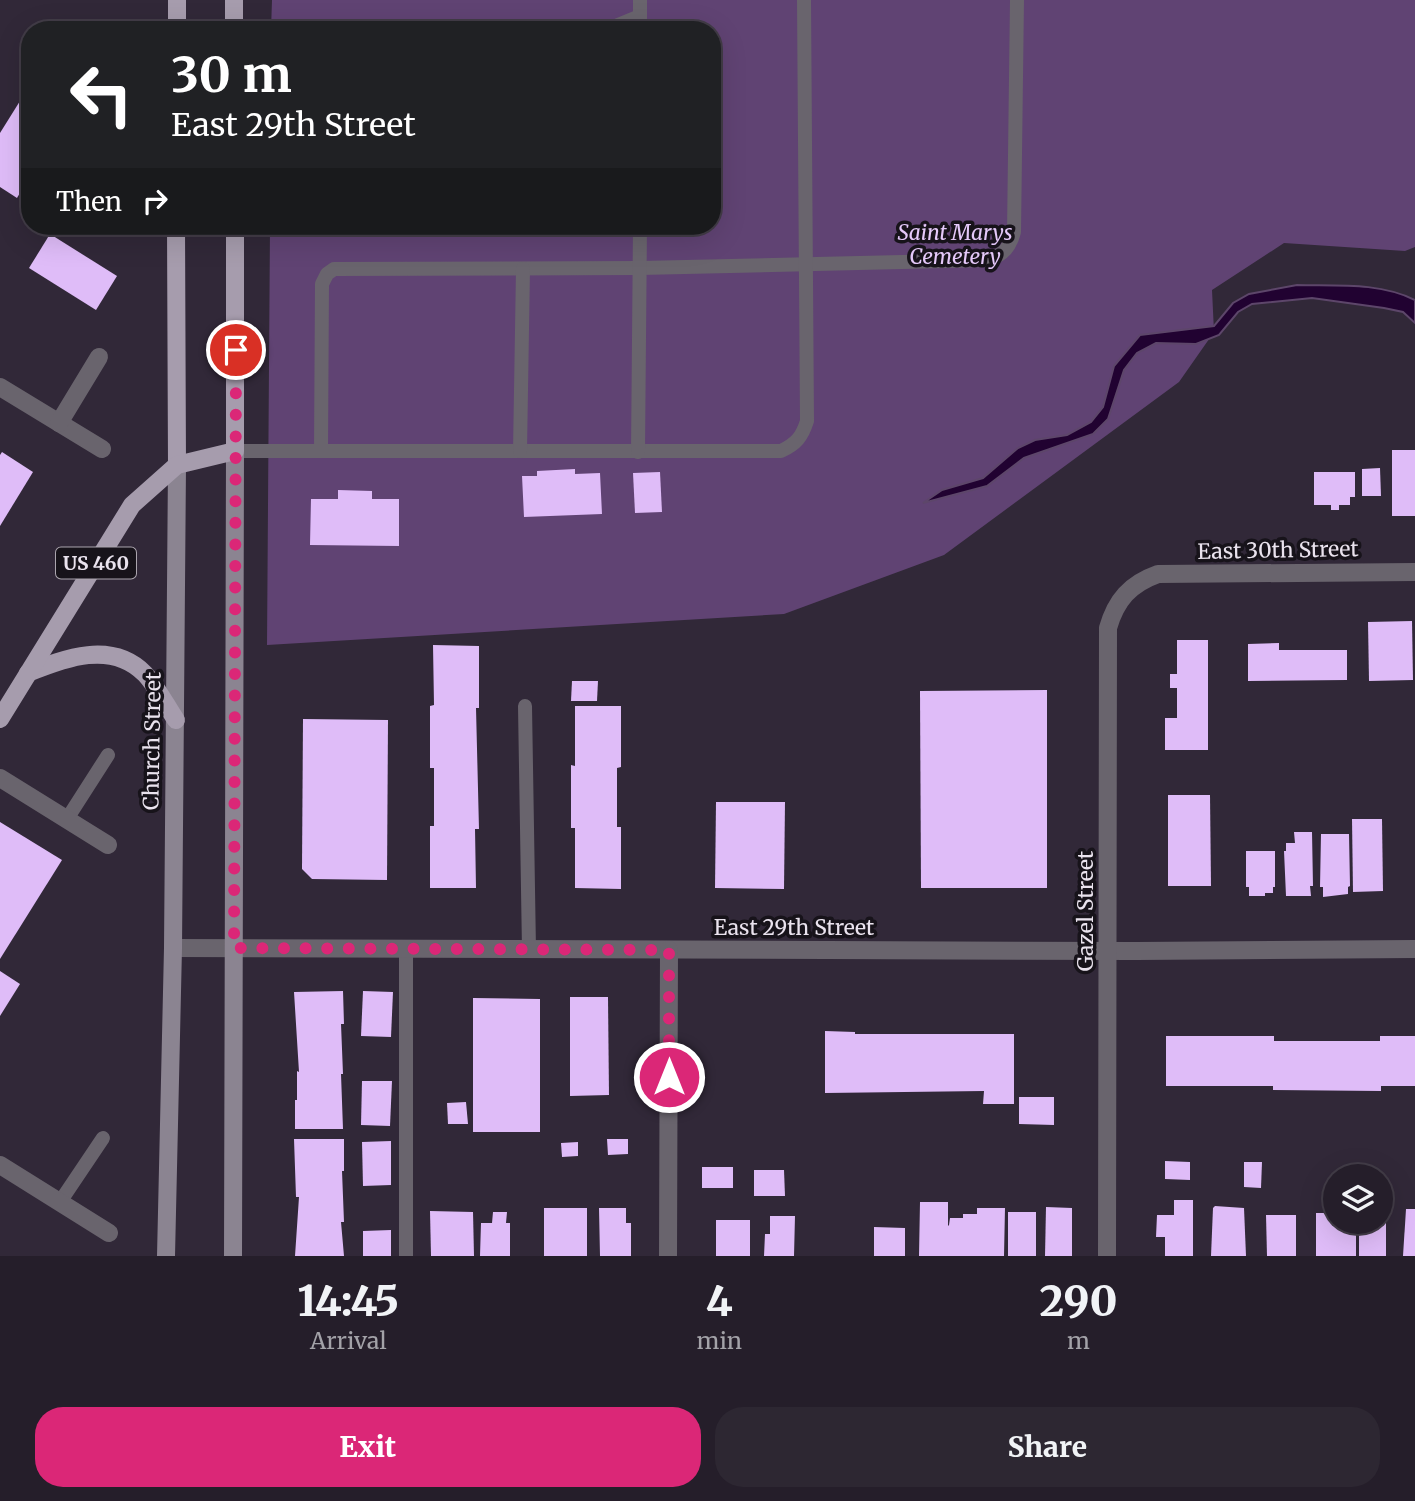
<!DOCTYPE html>
<style>
:root{--surface:#251e2a;--page:#2d2732;--text:#f1f3f6;--muted:#a3a2a8;--line:#423c47;--accent:#db2777}
body{margin:0;font-family:Merriweather,serif;background:var(--page);color:var(--text);height:100vh;display:flex;flex-direction:column;font-size:26px;white-space:nowrap}
*{box-sizing:border-box;margin:0}
p{font-size:23px;color:var(--muted)}
.icon{flex:none;width:38px;height:38px;fill:none;stroke:currentColor;stroke-width:2;stroke-linecap:round;stroke-linejoin:round}
.map{position:relative;height:1256px;overflow:hidden}
.drawer{display:flex;flex-direction:column;background:var(--surface);flex:1}
.drawer>*{flex:none}
.top-card{position:absolute;left:21px;top:21px;width:700px;height:214px;border-radius:28px;box-shadow:0 7px 28px #0002,0 0 0 2px var(--line);background:#202124;color:#fff;overflow:hidden}
.buttons{position:absolute;left:1323px;top:1164px;display:grid;gap:14px}
.buttons a{display:grid;place-items:center;width:70px;height:70px;border-radius:50%;background:var(--surface);box-shadow:0 7px 28px #0002,0 0 0 2px var(--line);font-size:35px}
.pin{position:absolute;display:grid;place-items:center;width:60px;height:60px;color:#fff;margin:-30px;border:4px solid #fff;border-radius:50%;box-shadow:0 2px 7px #0007}
.me{position:absolute;width:77px;margin:-38px;rotate:0deg;stroke-linejoin:round;filter:drop-shadow(0 0 5px #0008)}
.turn{display:flex;align-items:center;gap:24px;height:147px;padding:0 35px;font-size:32px}
.turn .icon{width:91px;height:91px;stroke-width:2.5}
.turn b{display:block;font-size:49px;line-height:60px}
.then{display:flex;align-items:center;height:66px;padding:0 35px;background:#0003;gap:14px;font-size:26px}
.eta{display:flex;justify-content:space-evenly;align-items:center;height:119px;text-align:center}
.eta b{font-size:42px;font-weight:800;line-height:49px}
.cta{display:flex;gap:14px;margin-top:auto;padding:14px 35px}
.cta a{flex:1;height:80px;border-radius:28px;background:var(--accent);color:#fff;font-size:28px;font-weight:800;line-height:80px;text-align:center}
.cta a+a{background:var(--page);color:var(--text)}
.map>svg:first-child{display:block}
.green{fill:#604373}
.water{fill:#210231;stroke:#5d466a;stroke-width:2}
.building{fill:#dfbcf8}
.lines{fill:none;stroke-linecap:round;stroke-linejoin:round}
.lane{stroke:#69646d;stroke-width:14}
.street{stroke:#69646d;stroke-width:18}
.secondary{stroke:#8b8491;stroke-width:18}
.primary{stroke:#a69cad;stroke-width:18}
.route{stroke:#db2777;stroke-width:12;stroke-dasharray:0 21.6}
.labels{text-anchor:middle;dominant-baseline:central;stroke-width:7;stroke-linejoin:round;paint-order:stroke}
.shield{fill:#17131a;stroke:#aba5ae;stroke-width:2}
.shield-label{font-size:19px;font-weight:bold;fill:#eae3ee}
.park-label{font-size:21px;font-style:italic;fill:#e5c9fa;stroke:#17131a}
.street-label{font-size:21px;fill:#eae3ee;stroke:#17131a}
</style>
<div class="map">
<svg width="1415" height="1256" viewBox="0 0 1415 1256">
<rect width="100%" height="100%" fill="#312838"/>
<!-- green -->
<path class="green" d="M272,0H1415V247L1405,251L1284,243L1212,290L1214,332L1179,382L944,555L784,614L267,645L270,226H712V30H271Z"/>
<!-- water -->
<path class="water" d="M1297,285C1336,286 1379,282 1415,300V323L1403,312L1384,308L1312,298L1252,304L1238,312L1219,335L1196,344L1156,343L1137,353L1124,370L1108,419L1093,434L1024,458L987,486L923,503L942,490L983,478L1018,448L1035,440L1067,435L1091,422L1103,407L1114,366L1140,335L1214,326L1233,303L1249,294Z"/>
<!-- building -->
<g class="building">
<path d="M30,85V176L17,198L0,187V133Z"/>
<path d="M50,234L117,276L96,310L29,268Z"/>
<rect x="1392" y="450" width="23" height="66"/>
<path d="M2,452L33,472L0,526V455Z"/>
<path d="M1380,468L1381,496H1362V469Z"/>
<path d="M575,469V474L600,473L602,514L524,517L522,476H537V471Z"/>
<path d="M660,472L662,512L635,513L633,473Z"/>
<path d="M1314,472H1355V497H1350V505H1339V510H1331V505H1314Z"/>
<path d="M338,490L372,491V499H399V546L310,545L311,499H338Z"/>
<path d="M1412,621L1413,680L1369,681L1368,622Z"/>
<path d="M1177,640H1208V750H1165V718H1177V688H1170V674H1177Z"/>
<path d="M1279,643V650H1347V680L1248,681V644Z"/>
<path d="M433,645L479,646V708H476L479,829H475L476,888H430V826H434V768H430V706L434,705Z"/>
<path d="M572,681H598L597,701H571Z"/>
<path d="M1047,690V888H921L920,691Z"/>
<path d="M575,706H621V767L617,768V827H621V889L575,888V828H571V765L575,766Z"/>
<path d="M303,719L388,720L387,880L312,879L302,869Z"/>
<path d="M1168,795H1210L1211,886H1168Z"/>
<path d="M716,802H785L784,889L715,888Z"/>
<path d="M1352,819H1382L1383,891L1353,892Z"/>
<path d="M0,822L62,860L0,959Z"/>
<path d="M1294,832H1312L1313,886H1310L1311,896H1286L1284,851H1286V843H1295Z"/>
<path d="M1321,834H1349L1350,886L1348,887V894L1323,897V887H1320Z"/>
<path d="M1246,851H1275V887H1273V893H1265V896H1249V887H1246Z"/>
<path d="M0,971L20,984L0,1016Z"/>
<path d="M343,991L344,1024H341L343,1074H341L343,1129H295V1100H297V1071L299,1072L294,992Z"/>
<path d="M363,991L393,992L391,1037L361,1036Z"/>
<path d="M570,997H608L609,1095L570,1096Z"/>
<path d="M473,998L540,999V1132H473Z"/>
<path d="M825,1031L855,1032V1034H1014V1104H983L984,1091L825,1093Z"/>
<path d="M1166,1036H1274V1041H1380V1036H1415V1086H1381V1091L1273,1090V1086H1166Z"/>
<path d="M362,1081H392L390,1126L361,1125Z"/>
<path d="M1019,1097H1054V1125L1019,1124Z"/>
<path d="M466,1102L468,1124H448L447,1103Z"/>
<path d="M294,1139H344V1171H342L344,1222H341L344,1256H295L299,1197H296Z"/>
<path d="M607,1139H628V1154L608,1155Z"/>
<path d="M391,1141V1185L363,1186L362,1142Z"/>
<path d="M578,1142V1156L562,1157L561,1143Z"/>
<path d="M1165,1161L1190,1162V1180L1165,1179Z"/>
<path d="M1244,1162H1262L1261,1188L1244,1187Z"/>
<rect x="702" y="1167" width="31" height="21"/>
<path d="M754,1170H784L785,1196H754Z"/>
<path d="M1174,1200H1193V1256H1165V1237H1156L1157,1215H1174Z"/>
<path d="M920,1202H948V1226L949,1225L950,1218H963V1214H977V1208H1005L1004,1256H919Z"/>
<path d="M1215,1206L1244,1208L1246,1256H1211L1213,1208Z"/>
<path d="M1046,1207L1072,1208V1256H1045Z"/>
<rect x="544" y="1208" width="43" height="48"/>
<path d="M599,1208H626V1223H631V1256H600Z"/>
<path d="M1406,1209H1415V1256H1403Z"/>
<path d="M430,1211L473,1212L474,1256H431Z"/>
<path d="M493,1212H507L506,1223H510V1256H480L481,1223H492Z"/>
<rect x="1008" y="1212" width="28" height="44"/>
<path d="M1316,1213H1335V1222H1356V1256H1316Z"/>
<path d="M1266,1215H1296V1256H1267Z"/>
<path d="M770,1216H795L794,1256H764L765,1234H770Z"/>
<path d="M1381,1219H1386V1256H1359V1222H1381Z"/>
<rect x="716" y="1220" width="34" height="36"/>
<path d="M874,1227L905,1228V1256H874Z"/>
<path d="M391,1230V1256H363V1231Z"/>
</g>
<g class="lines">
<!-- lane -->
<g class="lane">
<path d="M606,30L640,16"/>
<path d="M640,30V0"/>
<path d="M321,450L322,284L327,274L334,269L640,268L989,260C1004,254 1010,247 1014,232L1017,0"/>
<path d="M235,451H781C796,444 802,437 807,421L804,0"/>
<path d="M520,451L523,269"/>
<path d="M638,452L640,226"/>
<path d="M525,706L529,950"/>
<path d="M67,819L108,755"/>
<path d="M406,950V1256"/>
<path d="M60,1202L103,1138"/>
</g>
<!-- street -->
<g class="street">
<path d="M0,387L102,449"/>
<path d="M59,423L99,357"/>
<path d="M0,778L108,845"/>
<path d="M173,948L1136,951L1415,949"/>
<path d="M0,1165L109,1233"/>
<path d="M668,1256L669,950"/>
<path d="M1107,1256L1108,628C1116,600 1130,584 1158,574L1415,572"/>
</g>
<!-- secondary -->
<g class="secondary">
<path d="M166,1256L173,948L177,465"/>
<path d="M233,1256L235,451"/>
</g>
<!-- primary -->
<g class="primary">
<path d="M177,0V30"/>
<path d="M234,0V30"/>
<path d="M176,226L177,465"/>
<path d="M28,673C65,658 112,640 145,674C157,687 166,705 176,720"/>
<path d="M0,719L132,505L177,465L235,451V226"/>
</g>
</g>
<g class="lines">
<!-- route -->
<path class="route" d="M236,350L234,948L669,950V1077"/>
</g>
<g class="labels">
<!-- shield labels -->
<rect class="shield" x="56" y="547.5" width="80" height="31" rx="5"/>
<g class="shield-label">
<text x="96" y="563">US 460</text>
</g>
<!-- park labels -->
<g class="park-label">
<text x="955" y="232">Saint Marys<tspan x="955" dy="24">Cemetery</tspan></text>
</g>
<!-- street labels -->
<g class="street-label">
<text transform="translate(1278 550) rotate(-1)">East 30th Street</text>
<text transform="translate(152 741) rotate(-89)">Church Street</text>
<text transform="translate(1085 911) rotate(-90)">Gazel Street</text>
<text x="794" y="927">East 29th Street</text>
</g>
</g>
</svg>
<div class="buttons">
<a><svg class="icon" aria-label="layers" viewBox="0 0 24 24"><path d="M12 4l9 5-9 5-9-5zM3 14l9 5 9-5"/></svg></a>
</div>
<div class="pin" style="left:236px;top:350px;background:#d93025"><svg class="icon" aria-label="arrive" viewBox="0 0 24 24"><path d="M6 21V4h12l-3 4 3 4H6"/></svg></div>
<svg class="me" style="left:669px;top:1077px" viewBox="-20 -20 40 40"><circle r="17" fill="#db2777" stroke="#fff" stroke-width="3"/><path d="M0-11L8 9 0 5-8 9z" fill="#fff"/></svg>
<div class="top-card">
<div class="turn"><svg class="icon" aria-label="left" viewBox="0 0 24 24"><path d="M17 20v-9H6M10 6l-5 5 5 5"/></svg><div><b>30 m</b>East 29th Street</div></div>
<div class="then">Then<svg class="icon" aria-label="right" viewBox="0 0 24 24"><path d="M7 20v-9h11M14 6l5 5-5 5"/></svg></div>
</div>
</div>
<section class="drawer">
<div class="eta">
<div><b>14:45</b><p>Arrival</p></div>
<div><b>4</b><p>min</p></div>
<div><b>290</b><p>m</p></div>
</div>
<div class="cta"><a>Exit</a><a>Share</a></div>
</section>
